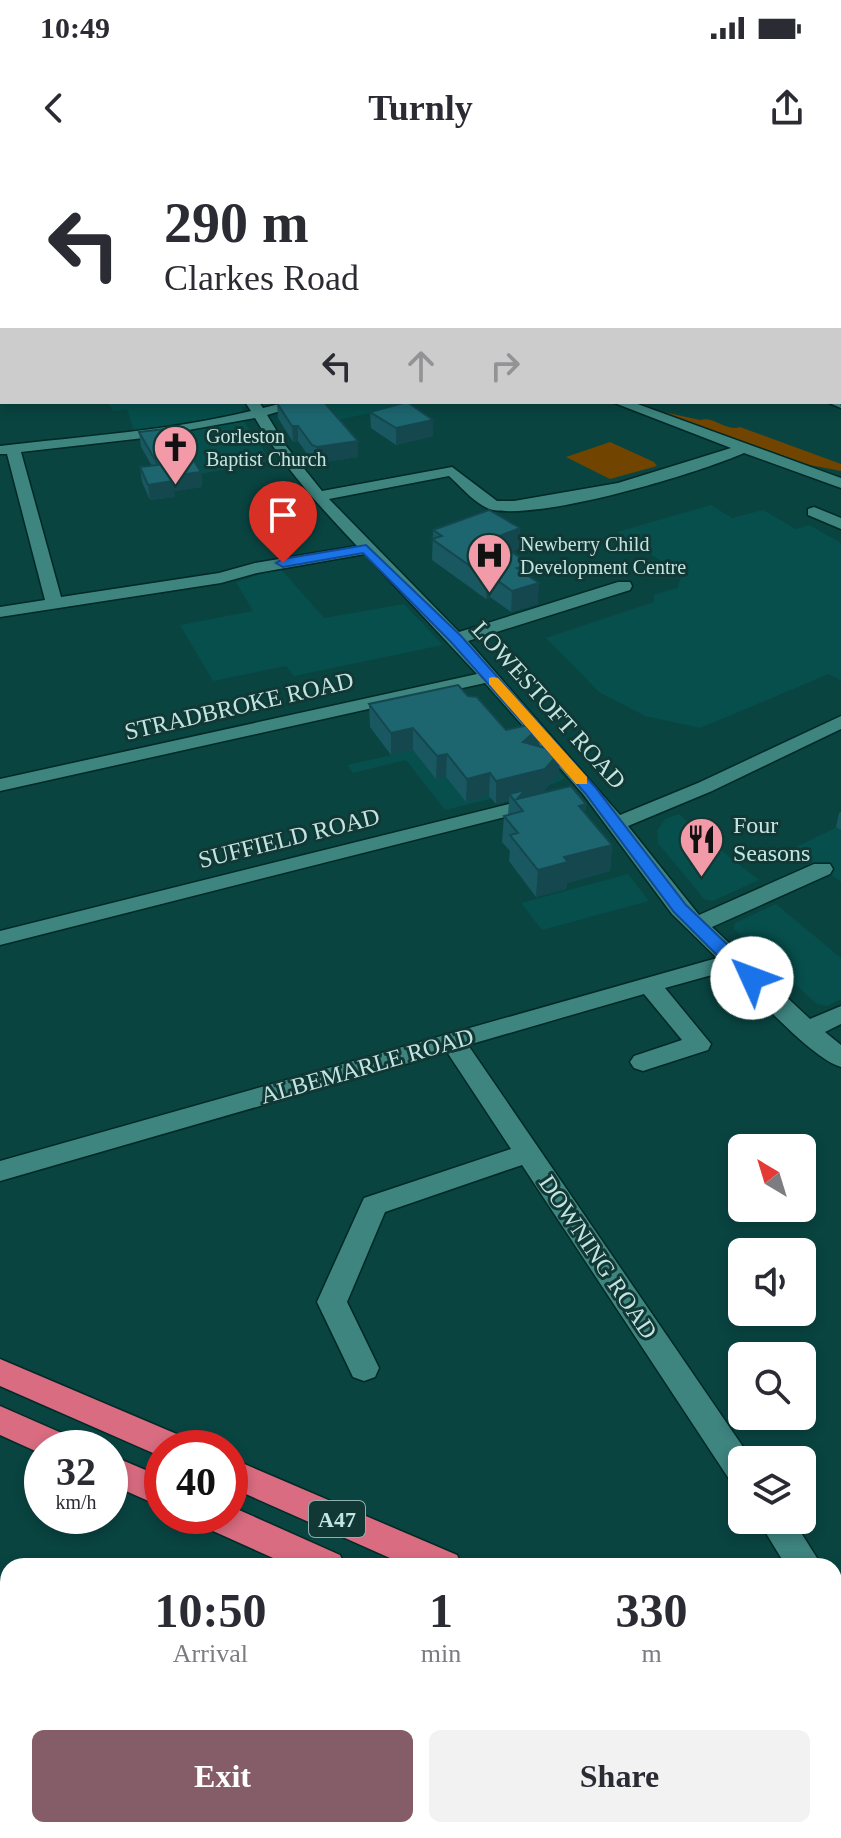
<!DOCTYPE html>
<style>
:root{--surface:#fff;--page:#f2f2f3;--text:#2b2b33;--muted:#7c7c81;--accent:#855d68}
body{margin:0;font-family:Georgia,serif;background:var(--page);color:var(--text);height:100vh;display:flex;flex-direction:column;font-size:30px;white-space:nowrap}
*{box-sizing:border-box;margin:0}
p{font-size:26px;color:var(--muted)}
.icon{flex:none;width:44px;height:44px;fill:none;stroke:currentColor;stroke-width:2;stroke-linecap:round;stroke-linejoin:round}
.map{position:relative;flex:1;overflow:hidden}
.drawer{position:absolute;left:0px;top:1398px;width:842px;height:280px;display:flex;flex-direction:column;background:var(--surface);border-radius:24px 24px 0 0;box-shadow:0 4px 12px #0003}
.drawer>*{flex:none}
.hud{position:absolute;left:0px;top:0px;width:842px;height:244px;box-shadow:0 4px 12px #0003;background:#fff;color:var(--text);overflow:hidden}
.needle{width:52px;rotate:322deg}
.fabs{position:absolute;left:728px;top:974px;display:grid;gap:16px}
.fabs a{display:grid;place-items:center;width:88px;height:88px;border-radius:12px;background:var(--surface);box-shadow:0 4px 12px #0003;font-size:40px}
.speed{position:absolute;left:24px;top:1270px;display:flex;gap:16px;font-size:40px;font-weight:700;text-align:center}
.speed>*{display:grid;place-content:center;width:104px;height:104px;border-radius:50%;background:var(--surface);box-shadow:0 4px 12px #0003;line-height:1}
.speed small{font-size:20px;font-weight:400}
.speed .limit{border:12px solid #d22;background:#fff;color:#111}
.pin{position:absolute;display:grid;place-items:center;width:68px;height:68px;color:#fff;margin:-82px -34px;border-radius:50% 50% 50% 0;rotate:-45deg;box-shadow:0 0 8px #0007}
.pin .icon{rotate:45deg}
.me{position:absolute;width:88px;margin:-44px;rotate:313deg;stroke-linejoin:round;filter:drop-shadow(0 0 6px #0008)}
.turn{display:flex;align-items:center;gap:28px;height:168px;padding:0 32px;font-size:36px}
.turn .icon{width:104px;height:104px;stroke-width:2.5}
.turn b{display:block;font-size:56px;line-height:68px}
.lanes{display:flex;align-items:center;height:76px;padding:0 32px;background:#0003;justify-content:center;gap:40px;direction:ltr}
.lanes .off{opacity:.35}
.eta{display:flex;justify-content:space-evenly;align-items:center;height:136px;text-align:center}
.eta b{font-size:48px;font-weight:800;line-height:56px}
.action{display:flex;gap:16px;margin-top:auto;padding:16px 32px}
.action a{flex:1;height:92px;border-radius:12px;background:var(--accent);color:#fff;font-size:32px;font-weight:800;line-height:92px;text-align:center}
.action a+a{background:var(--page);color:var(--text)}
.status{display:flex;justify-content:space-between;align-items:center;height:56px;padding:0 40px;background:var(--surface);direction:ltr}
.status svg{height:22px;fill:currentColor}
header{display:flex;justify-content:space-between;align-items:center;height:104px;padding:0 32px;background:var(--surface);font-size:36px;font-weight:800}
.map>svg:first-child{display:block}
.built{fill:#064f4c}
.green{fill:#714500}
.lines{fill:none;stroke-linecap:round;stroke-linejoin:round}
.minor-casing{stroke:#012926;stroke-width:3}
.highway-casing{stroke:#012926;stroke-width:3}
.minor{fill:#3e847f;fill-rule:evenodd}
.highway{fill:#d96c81;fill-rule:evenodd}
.wall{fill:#195860}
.shaded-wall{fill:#14474e}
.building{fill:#1d6670;stroke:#14474e;stroke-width:2}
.route{fill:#1a73e8;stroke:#114b97;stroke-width:2}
.slow{fill:#f59e0b}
.labels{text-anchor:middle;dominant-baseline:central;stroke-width:6;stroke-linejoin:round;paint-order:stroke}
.far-poi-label{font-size:20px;fill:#c3e5e1;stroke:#123835;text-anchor:start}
.shield{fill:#123835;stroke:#8eb1ad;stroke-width:2}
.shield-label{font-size:22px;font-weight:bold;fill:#c3e5e1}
.street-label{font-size:24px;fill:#c3e5e1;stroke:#123835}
.poi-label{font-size:24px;fill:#c3e5e1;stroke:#123835;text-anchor:start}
</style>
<div class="status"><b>10:49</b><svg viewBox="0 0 49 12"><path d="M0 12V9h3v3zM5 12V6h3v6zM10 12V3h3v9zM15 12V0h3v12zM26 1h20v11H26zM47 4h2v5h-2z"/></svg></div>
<header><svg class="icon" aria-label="back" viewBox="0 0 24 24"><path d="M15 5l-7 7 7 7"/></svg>Turnly<svg class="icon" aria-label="share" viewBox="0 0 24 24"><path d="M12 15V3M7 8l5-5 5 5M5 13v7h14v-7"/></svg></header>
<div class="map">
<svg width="841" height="1678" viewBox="0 0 841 1678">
<rect width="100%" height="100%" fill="#094441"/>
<!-- built -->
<g class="built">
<path d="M108,242H292L243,247V251L239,254L271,301L191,316L134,271L127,249L113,251Z"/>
<path d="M315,242H423L337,260Z"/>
<path d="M711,345L732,358L763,350L796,369L809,365L841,383V521L829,514L700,568L645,556L599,532L546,478L654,442V435L677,428L682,415L617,372Z"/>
<path d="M280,408L324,458L404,444L443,485L294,516L286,506L213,521L180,465L253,451L236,422Z"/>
<path d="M520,566L565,618L556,623L445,650L406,600L353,613L347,605Z"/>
<path d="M679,654L713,684L759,720L713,741L704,739L658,683L657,671L665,659Z"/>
<path d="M841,665V722L794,688Z"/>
<path d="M628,714L649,741L542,770L521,743Z"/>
<path d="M776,744L841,798V839L827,846L817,844L734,769L735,763Z"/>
</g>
<!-- green -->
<g class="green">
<path d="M659,251L700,260C714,256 726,272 740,267L841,304V311L810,305Z"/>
<path d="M610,282L654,302L657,306L610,319L566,297Z"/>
</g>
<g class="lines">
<defs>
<g id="minor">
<path d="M15,0H29L31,2H17Z"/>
<path d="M48,0H58L60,2H50Z"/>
<path d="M209,0H226L228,2H211Z"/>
<path d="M570,0H589L591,2H572Z"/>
<rect x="0" y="41" width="2" height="6"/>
<rect x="840" y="51" width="1" height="6"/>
<rect x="0" y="96" width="2" height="6"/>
<path d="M0,146L2,147V159L0,158Z"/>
<rect x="840" y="164" width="1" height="8"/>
<rect x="0" y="182" width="2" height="8"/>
<rect x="0" y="220" width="2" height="8"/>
<path d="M840,239L841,248L827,242H840Z"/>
<path d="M245,242H259L263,248L287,242H311L267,255L286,286L322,331L452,307L497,341H514L618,323L731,288L612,242H632L841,318V328L744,293C693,315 546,359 493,350C478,347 460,326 449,316L329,339L459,472L618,422H630L632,426L630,430L468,481L620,655L698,623L841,556V569L712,631L628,666L699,755L814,704H830L833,709L830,714L712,767L810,859L841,846V864L825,872L841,885V907C811,898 754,834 730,810L665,828L711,884L708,890L652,908L643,911L634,908L630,902L634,896L682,880L644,834L468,885L752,1300H742V1326L731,1322L522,1005L385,1052L347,1142L379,1208L375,1217L364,1221L353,1217L317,1142L364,1038L511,989L447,892L0,1021V1001L717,798L672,754L583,634L485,523L0,631V619L477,514L365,394L257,413L221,423L0,457V447L45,440L7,294H0V286C83,276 169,271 251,251ZM255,258C283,306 319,346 357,386L255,403L219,413L61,437L21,292L144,278Z"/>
<path d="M814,347L841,358V369L808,355V349Z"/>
<path d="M537,637L544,639L547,643L544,647L0,785V771Z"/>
<path d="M758,1360H793L822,1406H786Z"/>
<path d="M834,1432L841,1435V1476L834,1473Z"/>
<path d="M464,1670H504L507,1678H467Z"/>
</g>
<g id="highway">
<path d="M0,1199L186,1278L191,1288H162V1297L0,1226Z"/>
<path d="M0,1246L73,1278L78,1288H42V1294L0,1275Z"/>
<path d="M110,1295L162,1317V1347L110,1324Z"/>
<path d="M230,1298L457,1395L462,1406H408L230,1327Z"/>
<path d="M230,1346L340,1395L345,1406H291L204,1367L200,1356H230Z"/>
<path d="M834,1556L841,1559V1595L834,1592Z"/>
<path d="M834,1611L841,1614V1652L834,1649Z"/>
</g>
</defs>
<!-- minor casing -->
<use href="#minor" class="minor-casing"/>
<!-- highway casing -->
<use href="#highway" class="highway-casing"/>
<!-- minor -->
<use href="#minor" class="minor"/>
<!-- highway -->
<use href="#highway" class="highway"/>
</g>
<!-- wall -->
<g class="wall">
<path d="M277,243L358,281V297L318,303L312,301L298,281L293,282L278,258Z"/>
<path d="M370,252L433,276L396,285L371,268Z"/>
<path d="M139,272L201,312L202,327L174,331L175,337L150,340L142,322L140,307L152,306L141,287Z"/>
<path d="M520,368L519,389L511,392L529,416L538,444L511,452L490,437L486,439L432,400L433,370Z"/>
<path d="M468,536L506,570L539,586L560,592L559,615L543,632L586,644L585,653L612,685L610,711L567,723L566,729L536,737L509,701L510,691L502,682L504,656L508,655L509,641L496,644L489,636L466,642L446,617L436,619L413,590L391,595L370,567L369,544Z"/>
<path d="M841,652V670L836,667L839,653Z"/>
</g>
<!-- shaded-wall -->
<g class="shaded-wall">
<path d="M433,260V276L396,285V268Z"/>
<path d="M292,266H298V281L293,282Z"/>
<path d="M358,281V297L318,303L317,287Z"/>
<path d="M201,312L202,327L174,331L175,337L150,340L148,325L170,316Z"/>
<path d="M520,368L519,389L492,400V379Z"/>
<path d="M530,404L529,425L517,408Z"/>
<path d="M491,416L490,437L486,439L487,418Z"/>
<path d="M539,423L538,444L511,452L512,431Z"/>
<path d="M541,566L539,589L523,582Z"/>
<path d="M413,568V590L391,595V573Z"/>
<path d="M560,592L559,615L543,632L523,651L509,634V641L496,644V621Z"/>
<path d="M447,594L446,617L436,619L437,596Z"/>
<path d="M490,613L489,636L466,642L467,619Z"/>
<path d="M586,644L583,670L579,646Z"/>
<path d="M612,685L610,711L567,723L566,729L536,737L538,710L564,697Z"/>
</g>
<!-- building -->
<g class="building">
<path d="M290,242H324L358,281L317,287L312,285L298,266H292L277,243Z"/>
<path d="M407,242L433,260L396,268L370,252Z"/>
<path d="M173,268L201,312L170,316L173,321L148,325L140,307L158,305L139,272Z"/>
<path d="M489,350L520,368L492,379L530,404L517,408L539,423L512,431L491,416L487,418L432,379L442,376L433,370Z"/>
<path d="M458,525L468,536L477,537L506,570L537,563L541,566L523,582L560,592L545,609L496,621L490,613L467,619L447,594L437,596L413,568L391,573L369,544Z"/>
<path d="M571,626L586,644L579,646L612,685L564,697L568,702L538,710L510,675L518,673L504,656L523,651L509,634L525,630L517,639Z"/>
</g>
<!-- route -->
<path class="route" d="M366,385L461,476L595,627L686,745L758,814L761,818L758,823H745L674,752L585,633L451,482L363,393L283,407L276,403L283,399Z"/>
<!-- slow -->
<path class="slow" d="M493,517L498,518L587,617V624H576L489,524V518Z"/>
<!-- icons -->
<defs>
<symbol id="church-pin" viewBox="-11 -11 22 30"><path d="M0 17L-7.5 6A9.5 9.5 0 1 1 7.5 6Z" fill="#f39aa9" stroke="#123835"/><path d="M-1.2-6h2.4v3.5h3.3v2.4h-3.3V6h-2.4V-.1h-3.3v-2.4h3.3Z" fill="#111"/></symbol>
<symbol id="hospital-pin" viewBox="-11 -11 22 30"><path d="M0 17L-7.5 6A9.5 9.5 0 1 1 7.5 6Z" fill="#f39aa9" stroke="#123835"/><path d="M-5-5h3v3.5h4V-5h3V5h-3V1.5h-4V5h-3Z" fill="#111"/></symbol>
<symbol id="restaurant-pin" viewBox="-11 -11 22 30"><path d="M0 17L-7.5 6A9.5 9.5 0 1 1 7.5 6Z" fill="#f39aa9" stroke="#123835"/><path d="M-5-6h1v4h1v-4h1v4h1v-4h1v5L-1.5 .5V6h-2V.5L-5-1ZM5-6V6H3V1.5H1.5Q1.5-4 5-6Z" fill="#111"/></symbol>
</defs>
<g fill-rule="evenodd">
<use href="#church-pin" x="150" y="262" width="51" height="69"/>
<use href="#hospital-pin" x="464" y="370" width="51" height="69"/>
<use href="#restaurant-pin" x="676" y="654" width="51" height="69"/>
</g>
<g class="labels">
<!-- far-poi labels -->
<g class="far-poi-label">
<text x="206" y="276">Gorleston<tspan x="206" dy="23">Baptist Church</tspan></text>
<text x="520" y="384">Newberry Child<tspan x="520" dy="23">Development Centre</tspan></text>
</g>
<!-- shield labels -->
<rect class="shield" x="309" y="1341" width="56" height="36" rx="6"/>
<g class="shield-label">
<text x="337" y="1359">A47</text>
</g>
<!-- street labels -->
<g class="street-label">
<text transform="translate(549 545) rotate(48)">LOWESTOFT ROAD</text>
<text transform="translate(239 546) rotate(-13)">STRADBROKE ROAD</text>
<text transform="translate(289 678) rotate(-14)">SUFFIELD ROAD</text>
<text transform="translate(367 906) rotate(-16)">ALBEMARLE ROAD</text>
<text transform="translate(598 1097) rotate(56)">DOWNING ROAD</text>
</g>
<!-- poi labels -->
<g class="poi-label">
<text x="733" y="665">Four<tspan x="733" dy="28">Seasons</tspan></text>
</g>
</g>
</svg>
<div class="fabs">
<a><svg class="needle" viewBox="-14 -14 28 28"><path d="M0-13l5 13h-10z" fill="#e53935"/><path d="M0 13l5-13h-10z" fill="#7c7c81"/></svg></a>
<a><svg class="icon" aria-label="sound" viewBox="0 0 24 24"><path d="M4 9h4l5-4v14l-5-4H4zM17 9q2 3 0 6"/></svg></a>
<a><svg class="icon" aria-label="search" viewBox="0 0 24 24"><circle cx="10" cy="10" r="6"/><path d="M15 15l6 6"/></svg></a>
<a><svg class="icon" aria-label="layers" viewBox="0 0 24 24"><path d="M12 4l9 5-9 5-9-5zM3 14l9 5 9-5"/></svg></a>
</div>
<div class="speed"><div>32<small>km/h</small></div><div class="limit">40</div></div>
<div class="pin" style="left:283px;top:403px;background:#d93025"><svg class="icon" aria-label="arrive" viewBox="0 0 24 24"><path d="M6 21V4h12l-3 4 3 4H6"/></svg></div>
<svg class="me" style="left:752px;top:818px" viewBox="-20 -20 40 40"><circle r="19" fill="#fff"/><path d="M0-13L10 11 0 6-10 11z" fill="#1a73e8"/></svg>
<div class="hud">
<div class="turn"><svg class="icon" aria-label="left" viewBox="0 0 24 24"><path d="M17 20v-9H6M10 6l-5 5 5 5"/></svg><div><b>290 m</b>Clarkes Road</div></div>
<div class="lanes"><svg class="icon" aria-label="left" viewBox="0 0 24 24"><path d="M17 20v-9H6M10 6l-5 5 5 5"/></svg><svg class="icon off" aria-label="ahead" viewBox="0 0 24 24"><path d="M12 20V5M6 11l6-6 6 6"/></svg><svg class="icon off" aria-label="right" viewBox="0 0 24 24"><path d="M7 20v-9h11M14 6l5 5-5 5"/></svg></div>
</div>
<section class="drawer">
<div class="eta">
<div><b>10:50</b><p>Arrival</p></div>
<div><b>1</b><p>min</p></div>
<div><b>330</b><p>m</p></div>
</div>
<div class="action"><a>Exit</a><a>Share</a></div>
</section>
</div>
